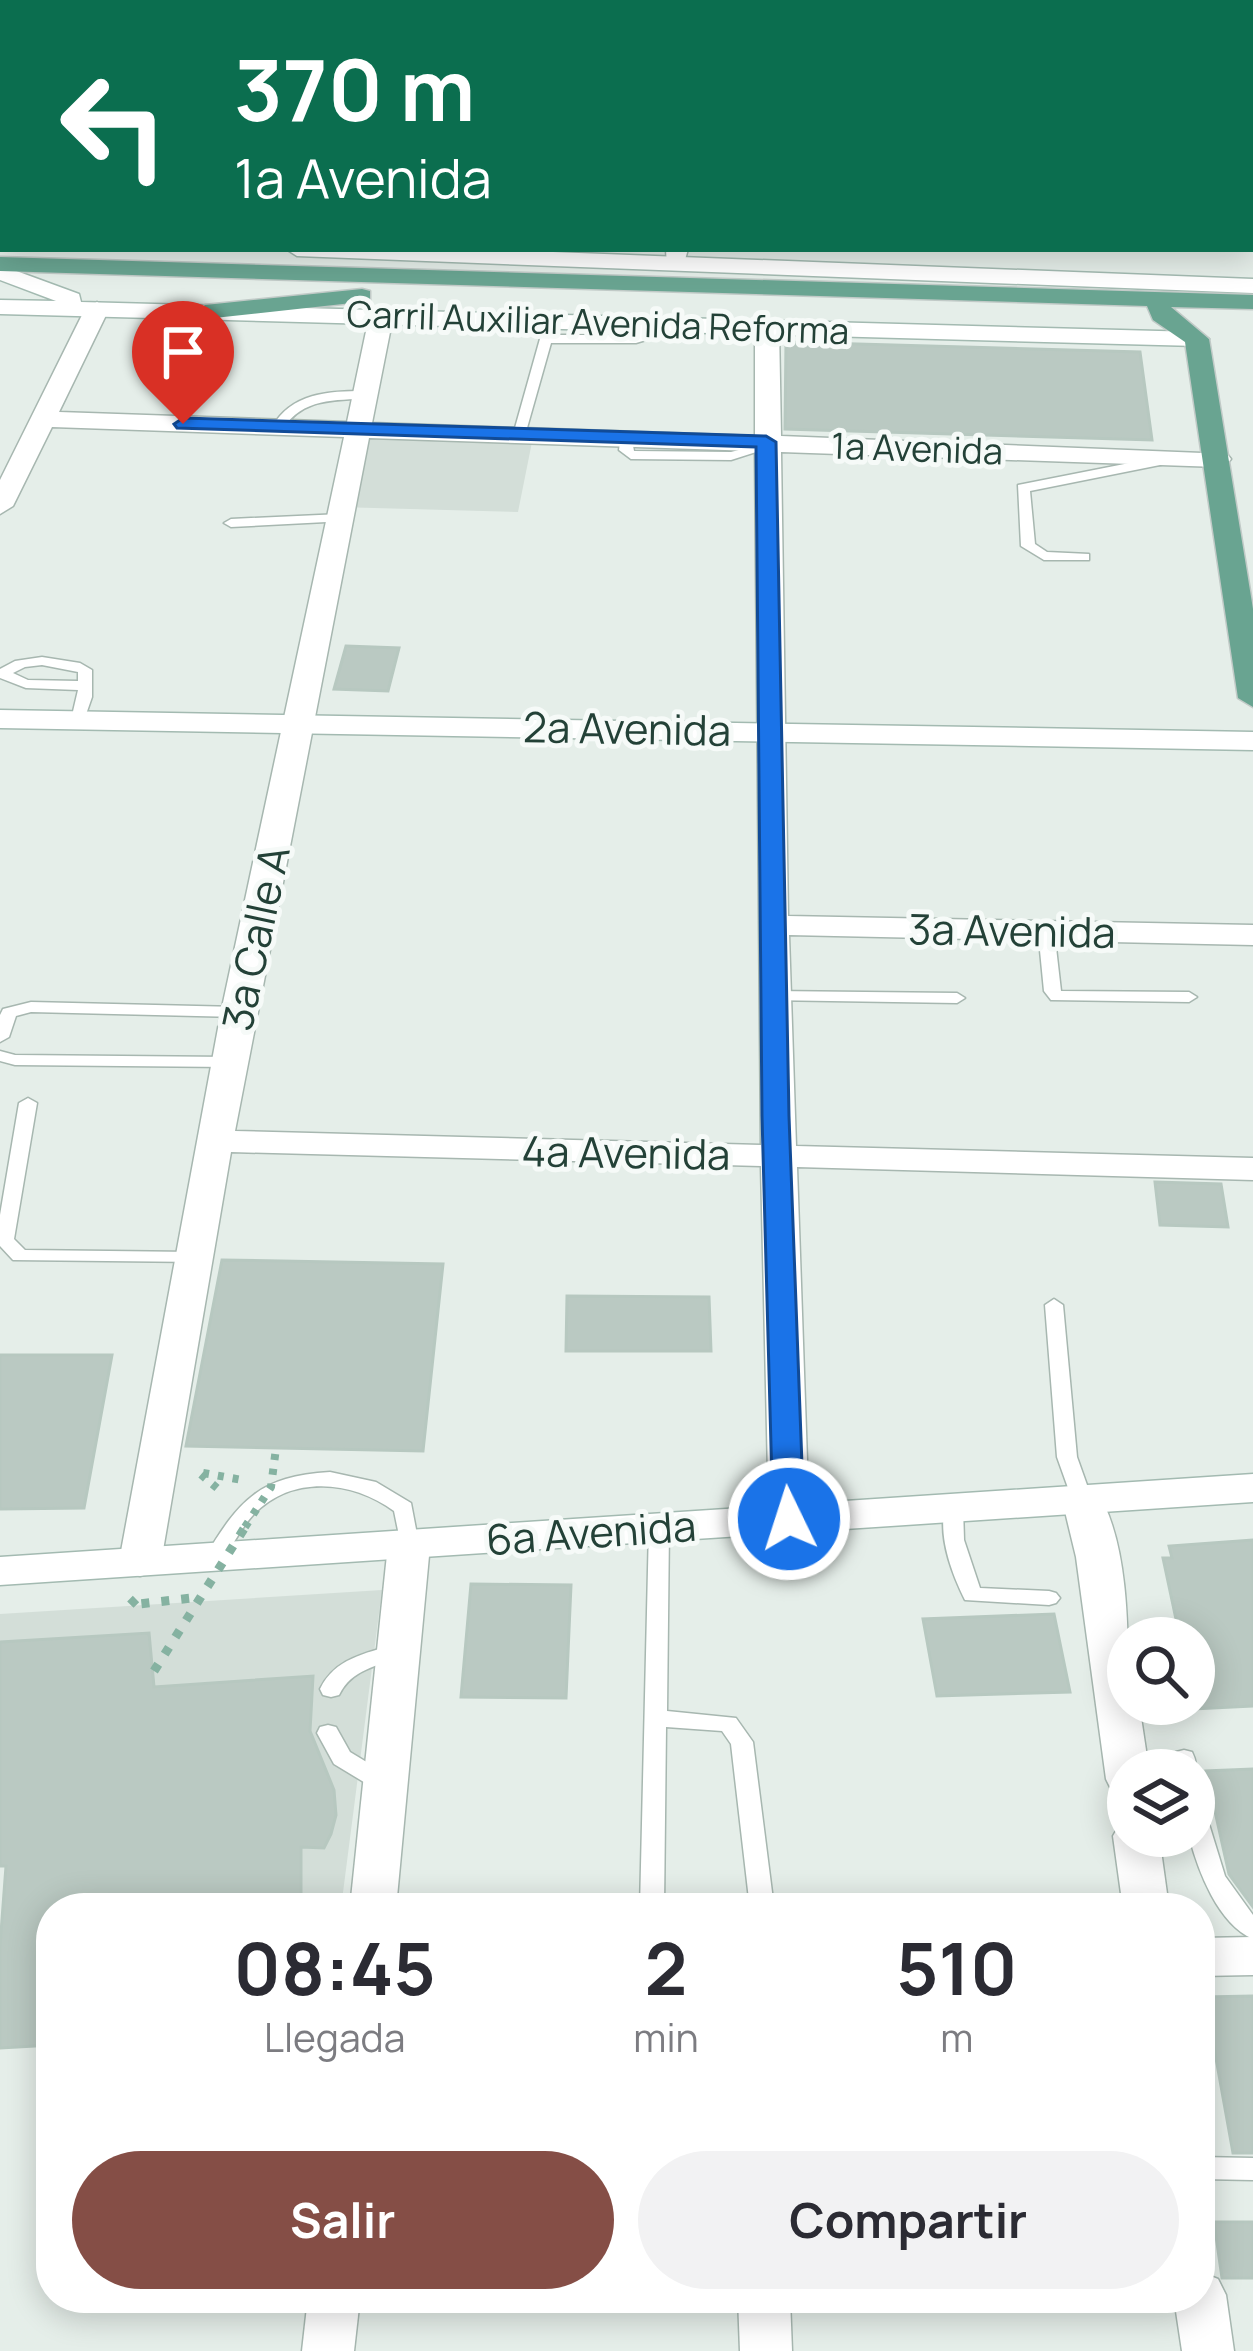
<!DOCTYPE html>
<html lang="es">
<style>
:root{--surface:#fff;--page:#f2f2f3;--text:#2b2b33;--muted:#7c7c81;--accent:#854e46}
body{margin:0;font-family:Manrope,sans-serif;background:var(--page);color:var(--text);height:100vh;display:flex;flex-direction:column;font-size:45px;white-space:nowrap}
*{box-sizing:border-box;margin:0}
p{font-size:39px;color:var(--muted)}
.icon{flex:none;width:66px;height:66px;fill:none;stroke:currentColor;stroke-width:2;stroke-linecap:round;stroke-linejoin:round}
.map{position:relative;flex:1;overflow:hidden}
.sheet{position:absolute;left:36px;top:1893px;width:1179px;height:420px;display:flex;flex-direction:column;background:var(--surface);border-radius:48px;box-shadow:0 6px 30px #0003}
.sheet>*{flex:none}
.guide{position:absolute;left:0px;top:0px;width:1254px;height:252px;box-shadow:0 6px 30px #0003;background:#0b6e4f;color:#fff;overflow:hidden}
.fabs{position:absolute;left:1107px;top:1617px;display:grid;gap:24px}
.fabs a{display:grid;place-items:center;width:108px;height:108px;border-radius:50%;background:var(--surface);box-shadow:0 6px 30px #0003;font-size:60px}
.pin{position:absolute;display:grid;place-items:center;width:102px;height:102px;color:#fff;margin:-123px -51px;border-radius:50% 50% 50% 0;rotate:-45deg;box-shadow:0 0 12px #0007}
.pin .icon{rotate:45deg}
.me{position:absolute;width:132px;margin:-66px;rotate:356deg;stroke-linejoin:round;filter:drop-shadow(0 0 9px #0008)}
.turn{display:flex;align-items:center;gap:42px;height:252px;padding:0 36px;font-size:54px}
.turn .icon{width:156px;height:156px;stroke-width:2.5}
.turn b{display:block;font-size:84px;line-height:102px}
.eta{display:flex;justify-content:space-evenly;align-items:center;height:204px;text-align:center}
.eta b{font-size:72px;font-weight:700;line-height:84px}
.action{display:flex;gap:24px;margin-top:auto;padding:24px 36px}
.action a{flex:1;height:138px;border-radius:72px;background:var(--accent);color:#fff;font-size:48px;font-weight:700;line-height:138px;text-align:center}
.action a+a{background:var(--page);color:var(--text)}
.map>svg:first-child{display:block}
.built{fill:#d3ded8}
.building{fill:#bac9c2;stroke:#b7c8c0;stroke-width:3}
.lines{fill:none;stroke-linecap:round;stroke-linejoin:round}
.lane-casing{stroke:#a7b7b0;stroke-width:3}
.street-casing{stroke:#a7b7b0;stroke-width:3}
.secondary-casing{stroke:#a3bab1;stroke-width:3}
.primary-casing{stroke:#c1cac7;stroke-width:3}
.path-far1{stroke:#85b2a1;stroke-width:8;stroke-dasharray:6 9;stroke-linecap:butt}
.path{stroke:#85b2a1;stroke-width:9;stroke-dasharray:8 12;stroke-linecap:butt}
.lane{fill:#fff;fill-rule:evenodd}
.street{fill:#fff;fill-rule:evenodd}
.secondary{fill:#fff;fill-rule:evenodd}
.primary{fill:#69a491;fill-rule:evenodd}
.path-bridge-far1{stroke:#85b2a1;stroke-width:8;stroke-dasharray:6 9;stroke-linecap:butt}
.path-bridge{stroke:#85b2a1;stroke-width:9;stroke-dasharray:8 12;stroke-linecap:butt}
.route{fill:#1a73e8;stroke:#114b97;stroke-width:3}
.labels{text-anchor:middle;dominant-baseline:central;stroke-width:10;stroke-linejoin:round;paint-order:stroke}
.far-street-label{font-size:36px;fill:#234137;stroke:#f6faf8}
.street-label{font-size:42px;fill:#234137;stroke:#f6faf8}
</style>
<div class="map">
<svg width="1253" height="2351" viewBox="0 0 1253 2351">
<rect width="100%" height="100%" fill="#e5eee9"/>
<!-- built -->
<g class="built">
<path d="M358,437L532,442L518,512L338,507Z"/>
<path d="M382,1590L341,1908H51L0,2048V1946L6,1867L0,1866V1614Z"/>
</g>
<!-- building -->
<g class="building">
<path d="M786,342L1140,352L1152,440L785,429Z"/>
<path d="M346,646L399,648L388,691L334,689Z"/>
<path d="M1155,1182L1221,1184L1228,1227L1160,1225Z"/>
<path d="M222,1260L443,1264L423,1451L186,1446Z"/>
<path d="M567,1296L709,1297L711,1351H566Z"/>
<path d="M0,1355H112L84,1508L0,1509Z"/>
<path d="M1253,1540V1706L1194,1709V1638H1180L1163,1558H1172L1169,1546Z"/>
<path d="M471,1584L571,1585L566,1698L461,1697Z"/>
<path d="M1054,1614L1070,1692L937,1696L923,1619Z"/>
<path d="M149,1633L154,1687L313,1676L310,1731L334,1790L336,1815L331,1834L324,1848L301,1847V1908H51V2045L0,2048V1946L6,1866H0V1642Z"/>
<path d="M1253,1769V1907L1229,1874L1206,1771Z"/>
<path d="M1253,1996V2153H1233L1205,1997Z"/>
<path d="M1214,2222H1253V2278H1222Z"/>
</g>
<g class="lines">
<defs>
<g id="lane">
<path d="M2,0H12L3,6L0,4Z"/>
<path d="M47,0H57L56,3H46Z"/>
<path d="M91,0H101L99,3H89Z"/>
<rect x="139" y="0" width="10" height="3"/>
<rect x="832" y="0" width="10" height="3"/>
<path d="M3,13V20L0,21V14Z"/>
<rect x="1251" y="49" width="2" height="6"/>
<path d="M0,52L3,53V62L0,61Z"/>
<rect x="1251" y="173" width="2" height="6"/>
<path d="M551,317L557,321L553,335H635L642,321L652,324L646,340L636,343H551L525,435L515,438L513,435L545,321Z"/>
<path d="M364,391L370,395L368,398C335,401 303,397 282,430L272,427C292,393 328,391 364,391Z"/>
<path d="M621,435H631L634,451L731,452L766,443L772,447L731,460L631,459L619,450Z"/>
<path d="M1170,455L1176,459L1175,462L1030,491L1035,544L1047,552L1089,554V560H1044L1021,546L1018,485Z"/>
<path d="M341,514L348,518L346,521L231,527L224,523L231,519Z"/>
<path d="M42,657L80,663L92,670V697L83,723L78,724L71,720L78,690L26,688L0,678V669L15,661ZM42,665L78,672V681L28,680L13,673L25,667Z"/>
<path d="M1046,925L1054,930L1061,991L1189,992L1197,997L1189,1002L1051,1000L1044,991L1038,930Z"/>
<path d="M773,991L957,993L965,998L957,1003L767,1000L765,996L767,992Z"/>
<path d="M31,1002L238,1007L246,1012L238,1017L31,1012L16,1016L9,1037L0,1042V1015L3,1009Z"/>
<path d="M0,1051L15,1055L229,1057L238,1062L229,1067L15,1065L0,1061Z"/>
<path d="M28,1098L37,1103L14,1239L25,1250L193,1252L202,1258L200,1262L13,1260L0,1246V1215L19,1103Z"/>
<path d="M1054,1299L1063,1305L1077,1457L1092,1499L1089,1504H1075L1072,1499L1057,1457L1045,1305Z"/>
<path d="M330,1472L376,1482L411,1503L419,1545L416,1550H402L394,1511C353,1481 293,1474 254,1514C241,1528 232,1546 222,1562H208L205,1557C239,1500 260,1476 330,1472Z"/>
<path d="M953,1501L960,1503L963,1508L964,1540L980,1588L1049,1591L1056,1593L1060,1598L1056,1603L1049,1605L965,1600C951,1572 937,1533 946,1503Z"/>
<path d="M659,1520L666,1522L669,1527L667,1711L736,1718L753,1742L774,1908H750L731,1744L722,1731L666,1727L664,1908H640L649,1527L652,1522Z"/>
<path d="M395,1644L403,1647L406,1652L403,1657C377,1666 352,1669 339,1695L331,1697L323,1695L320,1689C335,1658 365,1654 395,1644Z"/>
<path d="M328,1725L336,1727L350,1752L393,1778L396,1784L393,1790L385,1792L377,1790L334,1764L317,1733L320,1727Z"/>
<path d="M1184,1750L1192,1752C1196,1760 1198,1768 1194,1776V1770H1175L1173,1758L1176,1752Z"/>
<path d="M1194,1803L1202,1805L1205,1811L1225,1876L1253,1915V1939C1218,1924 1198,1871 1189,1836H1194Z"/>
<path d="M1200,2157L1253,2158V2180L1200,2179Z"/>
</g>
<g id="street">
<path d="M202,0H222L200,3Z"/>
<path d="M708,0H728L707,3Z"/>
<rect x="0" y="117" width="3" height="12"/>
<path d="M666,249H688L683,267H667Z"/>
<path d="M97,302L109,309L59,412L347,422L369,317L381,310L393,317L372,423L755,436V327L767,320L779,327L781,436L1227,454L1231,459L1227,464L1218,467L781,452L788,916L1253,925V945L789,935L796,1146L1253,1158V1180L797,1167L809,1519L803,1529L789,1533L775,1529L769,1519L761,1166L231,1152L161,1562L155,1572L140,1576L125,1572L119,1562L221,1012L344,437L52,427L13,506L0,514V480L85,309ZM369,438L755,451L761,1145L235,1131Z"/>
<path d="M1082,1485L1096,1489C1131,1545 1128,1641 1128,1704H1139L1149,1770H1128V1796L1112,1791L1106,1779L1076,1557L1062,1499L1068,1489Z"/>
<path d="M409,1531L424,1535L430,1545L396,1908H350L388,1545L394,1535Z"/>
<path d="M1128,1821V1836H1159L1169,1908H1123L1113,1836L1120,1824Z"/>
<path d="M1253,1937V1975L1200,1976V1938Z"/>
<path d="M1200,2272L1218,2279L1226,2295L1234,2351H1182L1174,2298H1200Z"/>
<path d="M308,2298H360L354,2351H302Z"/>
<path d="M738,2298H790L792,2351H740Z"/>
</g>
<g id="secondary">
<path d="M1129,0H1151L1153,3H1131Z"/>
<rect x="0" y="233" width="3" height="14"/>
<path d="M286,249H474L1253,279V293L297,256Z"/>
<path d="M0,265L79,294L81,302L1197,332L1209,339L1197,346L0,314V300L56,301L0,280Z"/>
<path d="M0,710L1253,732V750L0,728Z"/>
<path d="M1253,1474V1502L0,1585V1557Z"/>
</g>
<g id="primary">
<path d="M0,257L1253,295V309L1171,307L1209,339L1253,609V707L1238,698L1185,342L1153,320L1147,306L0,271Z"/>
<path d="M362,289L370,291V301L205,319L193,312L205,305Z"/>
</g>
</defs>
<!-- lane casing -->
<use href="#lane" class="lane-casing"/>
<!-- street casing -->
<use href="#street" class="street-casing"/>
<!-- secondary casing -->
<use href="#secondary" class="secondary-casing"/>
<!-- primary casing -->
<use href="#primary" class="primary-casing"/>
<!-- path-far1 -->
<path class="path-far1" d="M217,1488L198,1472L242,1480"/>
<!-- path -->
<path class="path" d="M136,1599L130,1605L201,1597"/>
<!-- lane -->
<use href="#lane" class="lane"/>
<!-- street -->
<use href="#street" class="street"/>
<!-- secondary -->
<use href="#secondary" class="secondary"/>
<!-- primary -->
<use href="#primary" class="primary"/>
<!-- path-bridge-far1 -->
<path class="path-bridge-far1" d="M245,1527L271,1487L276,1448"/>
<!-- path-bridge -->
<path class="path-bridge" d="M154,1671L247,1524"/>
</g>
<!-- route -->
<path class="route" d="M183,418L766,436L776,442L789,1116L804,1519L800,1526H778L773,1519L762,1116L756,447L177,428L174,424Z"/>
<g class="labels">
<!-- far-street labels -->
<g class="far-street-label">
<text transform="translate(598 322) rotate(2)">Carril Auxiliar Avenida Reforma</text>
<text transform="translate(917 448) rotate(2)">1a Avenida</text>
</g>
<!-- street labels -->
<g class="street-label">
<text transform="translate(627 728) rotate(1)">2a Avenida</text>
<text transform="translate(1012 930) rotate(1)">3a Avenida</text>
<text transform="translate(255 938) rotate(-78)">3a Calle A</text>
<text transform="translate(626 1152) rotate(1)">4a Avenida</text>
<text transform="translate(591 1532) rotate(-4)">6a Avenida</text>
</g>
</g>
</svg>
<div class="fabs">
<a><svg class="icon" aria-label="search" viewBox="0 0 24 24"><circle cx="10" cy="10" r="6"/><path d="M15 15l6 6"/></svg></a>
<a><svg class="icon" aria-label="layers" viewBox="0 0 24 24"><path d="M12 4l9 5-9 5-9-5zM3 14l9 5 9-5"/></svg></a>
</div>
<div class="pin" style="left:183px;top:424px;background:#d93025"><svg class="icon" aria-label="arrive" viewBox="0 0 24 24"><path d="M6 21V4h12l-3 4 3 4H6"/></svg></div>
<svg class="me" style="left:789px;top:1519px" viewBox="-20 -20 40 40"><circle r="17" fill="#1a73e8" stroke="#fff" stroke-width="3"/><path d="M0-11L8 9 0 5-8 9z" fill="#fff"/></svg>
<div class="guide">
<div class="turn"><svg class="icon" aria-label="left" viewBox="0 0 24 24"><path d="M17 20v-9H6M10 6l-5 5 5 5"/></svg><div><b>370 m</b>1a Avenida</div></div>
</div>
<section class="sheet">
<div class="eta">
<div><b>08:45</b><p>Llegada</p></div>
<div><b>2</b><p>min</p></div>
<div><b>510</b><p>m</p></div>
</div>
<div class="action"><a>Salir</a><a>Compartir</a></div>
</section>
</div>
